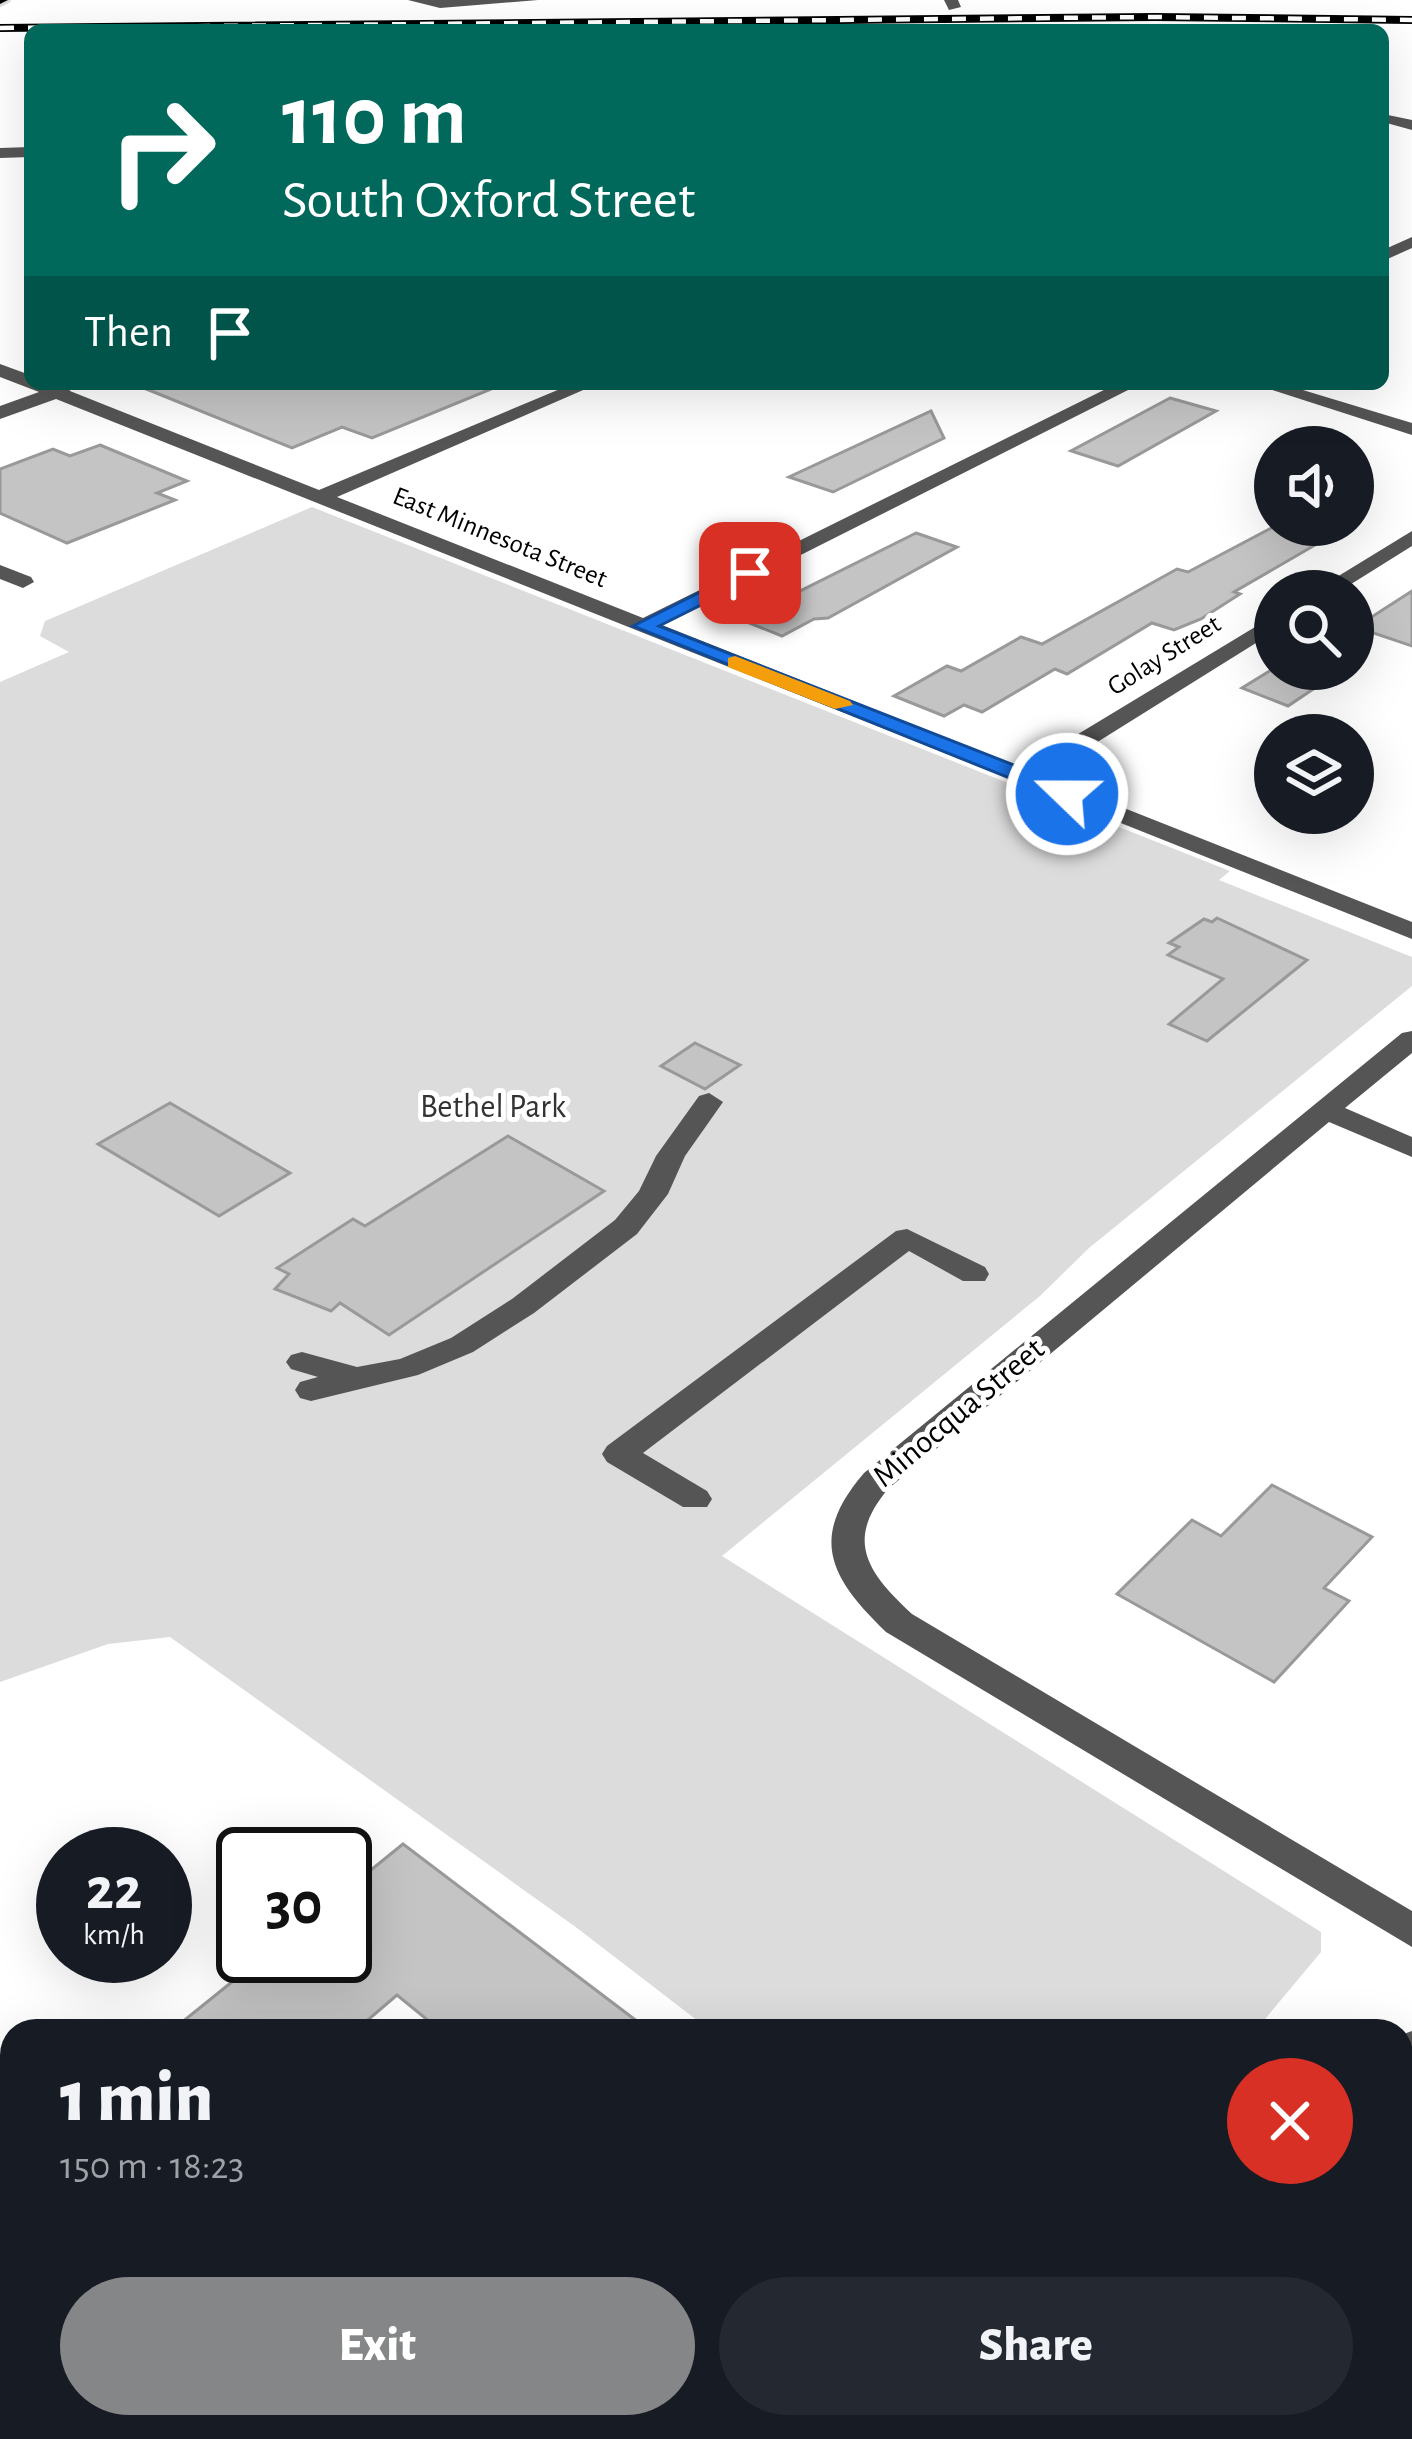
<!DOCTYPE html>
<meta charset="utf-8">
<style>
:root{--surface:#171b24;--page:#242831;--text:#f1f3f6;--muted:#9ea1a6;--accent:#858687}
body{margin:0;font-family:"Alegreya Sans",sans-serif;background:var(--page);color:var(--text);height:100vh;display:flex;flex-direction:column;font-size:45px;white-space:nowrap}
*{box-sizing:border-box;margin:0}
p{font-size:39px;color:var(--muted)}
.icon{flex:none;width:66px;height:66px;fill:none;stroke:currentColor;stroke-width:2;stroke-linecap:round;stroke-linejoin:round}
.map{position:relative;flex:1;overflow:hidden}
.panel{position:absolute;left:0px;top:2019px;width:1413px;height:420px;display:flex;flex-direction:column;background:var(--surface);border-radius:36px 36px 0 0;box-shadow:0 12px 48px #0002}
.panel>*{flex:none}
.banner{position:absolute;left:24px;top:24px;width:1365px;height:366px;border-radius:18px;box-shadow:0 12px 48px #0002;background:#00695c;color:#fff;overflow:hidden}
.controls{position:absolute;left:1254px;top:426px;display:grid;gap:24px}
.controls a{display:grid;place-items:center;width:120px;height:120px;border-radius:50%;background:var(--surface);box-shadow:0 12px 48px #0002;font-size:60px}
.speed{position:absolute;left:36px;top:1827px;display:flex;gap:24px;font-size:60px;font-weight:700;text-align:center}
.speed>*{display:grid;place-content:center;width:156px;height:156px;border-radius:50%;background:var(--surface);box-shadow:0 12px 48px #0002;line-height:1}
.speed small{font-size:30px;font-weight:400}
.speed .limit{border:6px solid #111;border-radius:18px;background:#fff;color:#111}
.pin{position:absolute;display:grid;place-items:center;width:102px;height:102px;color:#fff;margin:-51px;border-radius:24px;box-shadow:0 6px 18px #0006}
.me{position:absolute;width:132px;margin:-66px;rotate:292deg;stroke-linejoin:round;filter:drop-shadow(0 0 9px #0008)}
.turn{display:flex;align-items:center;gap:42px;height:252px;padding:0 60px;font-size:54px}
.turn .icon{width:156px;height:156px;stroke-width:2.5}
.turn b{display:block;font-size:84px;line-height:102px}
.then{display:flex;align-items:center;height:114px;padding:0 60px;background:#0003;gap:24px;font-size:45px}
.round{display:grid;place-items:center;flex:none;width:126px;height:126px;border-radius:63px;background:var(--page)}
.overview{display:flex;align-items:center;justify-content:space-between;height:204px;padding:0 60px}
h1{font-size:72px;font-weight:800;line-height:90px}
.action{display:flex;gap:24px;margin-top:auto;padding:24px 60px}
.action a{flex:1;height:138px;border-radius:72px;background:var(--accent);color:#fff;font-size:48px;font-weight:800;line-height:138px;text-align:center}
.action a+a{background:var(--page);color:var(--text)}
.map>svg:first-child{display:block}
.green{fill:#dcdcdc}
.building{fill:#c4c4c4;stroke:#999;stroke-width:3}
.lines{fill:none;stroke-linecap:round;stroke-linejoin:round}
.major-casing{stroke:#dbdbdb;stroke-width:6}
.minor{fill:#555;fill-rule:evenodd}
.major{fill:#000;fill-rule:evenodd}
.rail-casing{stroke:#000;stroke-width:8}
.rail{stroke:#fff;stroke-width:4.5;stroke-dasharray:14;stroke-linecap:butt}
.route{fill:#1a73e8;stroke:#114b97;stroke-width:3}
.slow{fill:#f59e0b}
.labels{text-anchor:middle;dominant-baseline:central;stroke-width:10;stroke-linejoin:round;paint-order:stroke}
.far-street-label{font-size:27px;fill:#000;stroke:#fff}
.park-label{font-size:33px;fill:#333;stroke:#fff}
.street-label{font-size:33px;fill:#000;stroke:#fff}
</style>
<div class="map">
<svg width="1412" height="2439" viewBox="0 0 1412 2439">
<rect width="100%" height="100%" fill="#fff"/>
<!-- green -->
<path class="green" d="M312,507L1230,871L1219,880L1412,957V986L1089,1248L1040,1296L722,1556L1321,1932V1952L1255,2031H711L577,1928L170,1637L108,1644L0,1682V682L69,652L40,636L45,621Z"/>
<!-- building -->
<g class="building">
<path d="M134,384H501V385L372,438L342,427L292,448Z"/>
<path d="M1170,398L1216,411L1118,466L1071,451Z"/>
<path d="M931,411L944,438L833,492L789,477Z"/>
<path d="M100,445L187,481L157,493L175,500L67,543L0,513V469L53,449L70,456Z"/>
<path d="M1275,526L1322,541L1234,592L1240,594L1201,619L1174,630L1152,623L1067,674L1055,669L982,712L964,705L944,716L894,696L947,666L961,671L1021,637L1042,644L1177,569L1188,572Z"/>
<path d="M916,533L957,547L828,618L814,619L782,636L742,620Z"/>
<path d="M1412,591V646L1356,627Z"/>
<path d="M1273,669H1343L1288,706L1242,688Z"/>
<path d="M1217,918L1307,960L1207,1041L1169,1024L1223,979L1168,955L1179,947L1169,943L1204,919L1212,922Z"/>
<path d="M695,1043L740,1065L705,1089L661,1066Z"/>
<path d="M170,1103L290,1173L219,1216L98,1144Z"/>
<path d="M508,1136L604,1191L389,1335L340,1303L331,1311L275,1289L289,1274L277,1268L353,1219L365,1226Z"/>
<path d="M1272,1485L1372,1537L1324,1588L1349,1601L1274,1682L1117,1594L1192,1520L1221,1536Z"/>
<path d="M403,1844L650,2031H441L397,1995L355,2031H171L264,1956H345V1891Z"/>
</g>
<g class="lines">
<defs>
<path id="major" d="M0,0H8L0,4Z"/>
</defs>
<!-- major casing -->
<use href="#major" class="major-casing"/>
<!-- minor -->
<g class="minor">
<path d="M408,0H538L440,8Z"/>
<path d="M944,0H958L961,7L949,10Z"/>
<path d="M1383,114L1412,120V130L1383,122Z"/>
<path d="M30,147V157L0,158V148Z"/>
<path d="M1412,237V248L1383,261V250Z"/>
<path d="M0,364L30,375V384L69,386L70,391L319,490L572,384H597L337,497L643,618L1116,384H1140L662,625L1022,768L1275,615V631L1043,776L1412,922V939L56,399L0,419V406L39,392L0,377Z"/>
<path d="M1254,384H1283L1412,423V435Z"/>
<path d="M1412,531V546L1340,591H1314Z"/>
<path d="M0,565L31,577L34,582L23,588L0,579Z"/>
<path d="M1412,1031V1053L1345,1108L1412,1137V1157L1329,1122L888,1489C844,1541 868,1573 912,1614L1412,1911V1947L886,1632C830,1578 808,1538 864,1473L1402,1033Z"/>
<path d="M709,1093L723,1102L685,1156L668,1194L637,1234L534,1313L473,1352L418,1375L311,1401L300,1398L295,1390L300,1382L318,1377L291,1369L286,1362L291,1355L302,1352L357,1367L400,1359L451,1338L512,1299L615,1220L639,1191L656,1156L699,1096Z"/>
<path d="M907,1229L985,1267L989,1274L985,1281H963L909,1251L643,1453L707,1491L712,1499L707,1507H683L607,1462L602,1454L607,1446L896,1231Z"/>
<path d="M1412,2031V2077L1401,2081V2035Z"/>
<path d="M1078,2427H1129L1124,2439H1073Z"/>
</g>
<!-- major -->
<use href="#major" class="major"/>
<defs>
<path id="rail" d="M0,28L1155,17L1412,20"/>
</defs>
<!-- rail casing -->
<use href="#rail" class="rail-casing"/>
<!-- rail -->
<use href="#rail" class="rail"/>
</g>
<!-- route -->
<path class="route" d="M750,567L760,573L757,577L659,626L1075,789V798H1059L633,626Z"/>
<!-- slow -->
<path class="slow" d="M735,656L850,701L853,705L835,709L728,667V658Z"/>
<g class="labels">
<!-- far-street labels -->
<g class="far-street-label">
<text transform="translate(500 537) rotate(22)">East Minnesota Street</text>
<text transform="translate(1164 655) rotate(-32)">Golay Street</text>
</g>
<!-- park labels -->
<g class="park-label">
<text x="493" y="1107">Bethel Park</text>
</g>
<!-- street labels -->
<g class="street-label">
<text transform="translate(959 1413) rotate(-40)">Minocqua Street</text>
</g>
</g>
</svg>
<div class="controls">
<a><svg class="icon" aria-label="sound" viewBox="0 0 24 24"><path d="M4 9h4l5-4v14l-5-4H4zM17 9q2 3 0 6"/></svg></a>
<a><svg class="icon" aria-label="search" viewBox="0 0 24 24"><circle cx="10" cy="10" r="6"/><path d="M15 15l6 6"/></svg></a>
<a><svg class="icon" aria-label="layers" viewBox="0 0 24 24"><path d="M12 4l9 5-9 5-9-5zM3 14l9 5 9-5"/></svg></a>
</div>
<div class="speed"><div>22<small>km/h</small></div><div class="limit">30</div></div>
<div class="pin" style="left:750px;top:573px;background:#d93025"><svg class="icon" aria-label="arrive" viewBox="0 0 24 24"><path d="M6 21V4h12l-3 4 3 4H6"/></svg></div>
<svg class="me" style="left:1067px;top:794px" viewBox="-20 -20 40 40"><circle r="17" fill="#1a73e8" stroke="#fff" stroke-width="3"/><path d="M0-11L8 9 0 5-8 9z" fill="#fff"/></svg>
<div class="banner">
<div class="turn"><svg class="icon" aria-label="right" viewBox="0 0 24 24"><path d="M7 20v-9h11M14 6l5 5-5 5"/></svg><div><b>110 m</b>South Oxford Street</div></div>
<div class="then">Then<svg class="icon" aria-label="arrive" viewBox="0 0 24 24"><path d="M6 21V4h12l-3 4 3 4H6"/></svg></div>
</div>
<section class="panel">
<div class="overview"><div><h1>1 min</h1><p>150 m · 18:23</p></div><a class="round" style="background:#d93025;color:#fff"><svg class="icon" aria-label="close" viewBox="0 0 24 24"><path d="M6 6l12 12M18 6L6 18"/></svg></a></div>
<div class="action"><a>Exit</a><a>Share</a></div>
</section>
</div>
